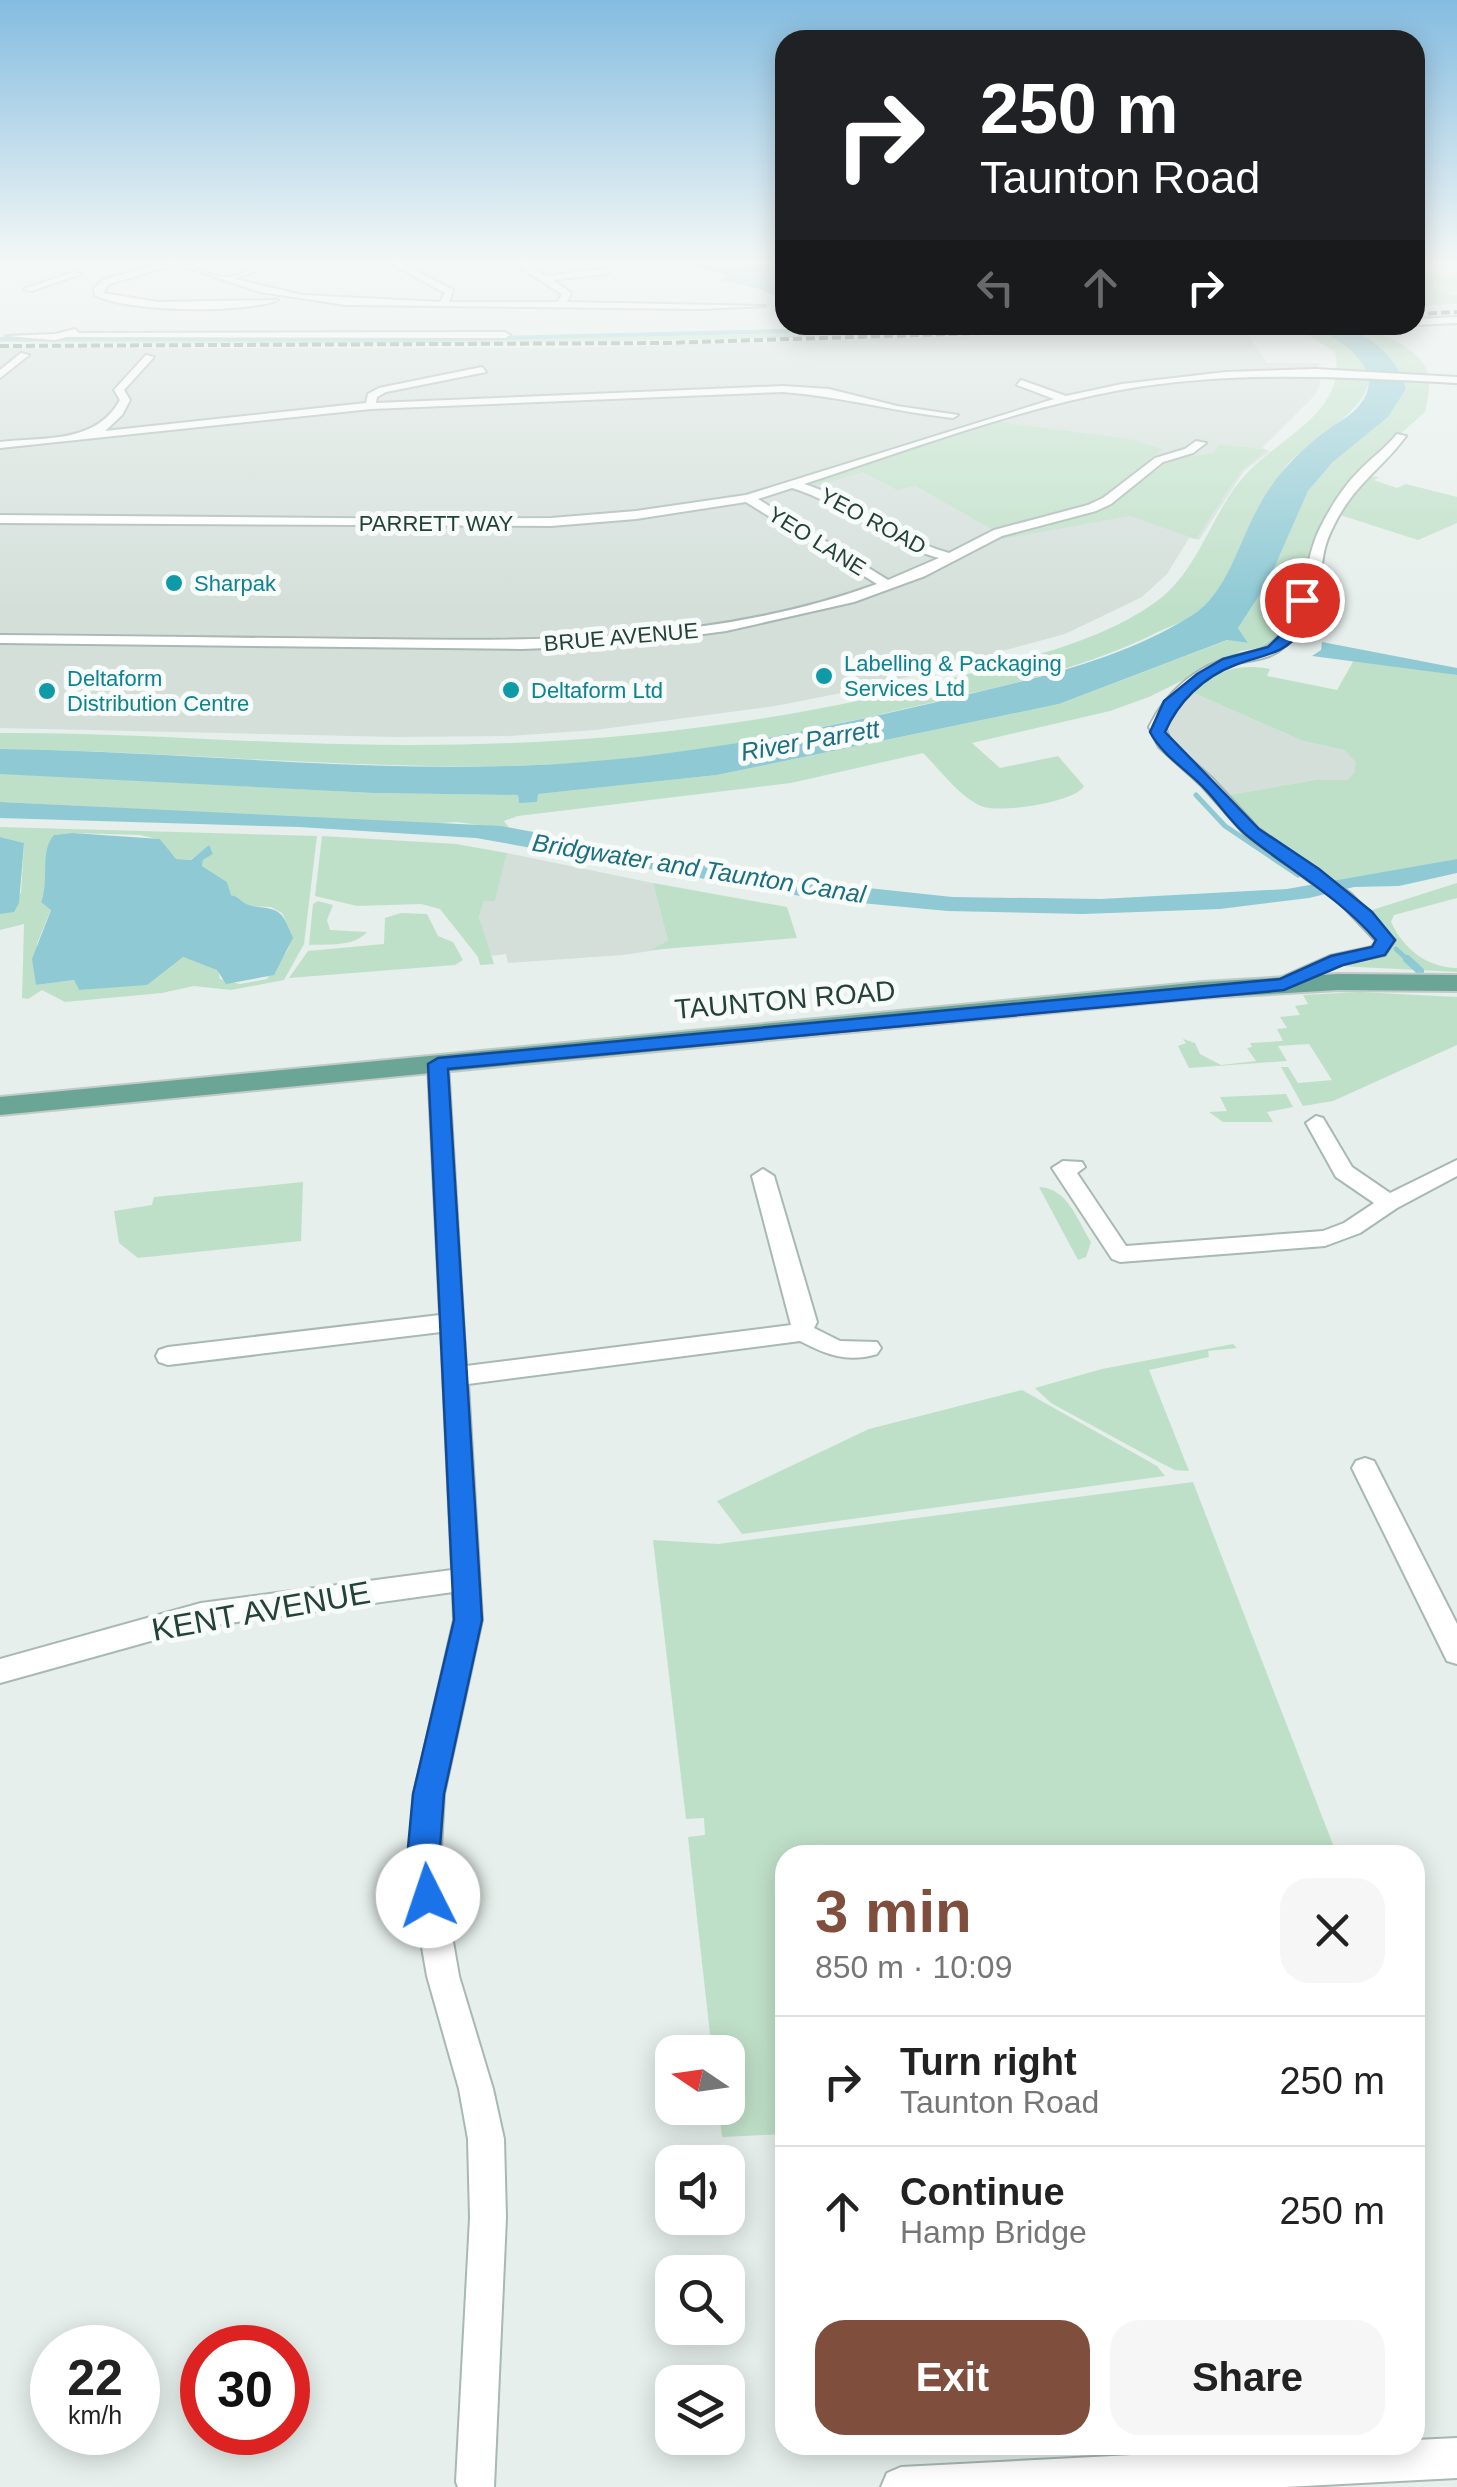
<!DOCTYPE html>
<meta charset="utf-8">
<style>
:root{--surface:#fff;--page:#f6f6f6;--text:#222;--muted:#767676;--line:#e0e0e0;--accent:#804e3d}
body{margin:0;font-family:Helvetica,sans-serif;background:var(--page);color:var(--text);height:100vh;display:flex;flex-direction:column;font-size:38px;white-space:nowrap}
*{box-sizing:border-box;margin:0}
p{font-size:32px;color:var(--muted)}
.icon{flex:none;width:55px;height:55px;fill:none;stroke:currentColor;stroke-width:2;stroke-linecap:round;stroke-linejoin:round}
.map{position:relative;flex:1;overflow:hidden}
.details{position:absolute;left:775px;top:1845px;width:650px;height:610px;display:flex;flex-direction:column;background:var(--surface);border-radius:30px;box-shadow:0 5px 25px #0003}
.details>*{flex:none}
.top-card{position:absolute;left:775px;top:30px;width:650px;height:305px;border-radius:30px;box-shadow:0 5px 25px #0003;background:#202124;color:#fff;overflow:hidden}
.needle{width:65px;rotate:283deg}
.buttons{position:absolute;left:655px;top:2035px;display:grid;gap:20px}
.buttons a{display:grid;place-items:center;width:90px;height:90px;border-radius:20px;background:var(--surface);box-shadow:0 5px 25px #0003;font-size:50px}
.speed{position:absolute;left:30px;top:2325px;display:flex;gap:20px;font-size:50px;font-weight:700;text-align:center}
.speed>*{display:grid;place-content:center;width:130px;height:130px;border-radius:50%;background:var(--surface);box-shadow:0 5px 25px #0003;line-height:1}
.speed small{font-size:25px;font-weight:400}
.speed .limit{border:15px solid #d22;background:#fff;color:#111}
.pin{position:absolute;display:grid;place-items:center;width:85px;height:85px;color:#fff;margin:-42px;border:5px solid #fff;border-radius:50%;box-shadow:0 2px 10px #0007}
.me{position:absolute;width:110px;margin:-55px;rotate:356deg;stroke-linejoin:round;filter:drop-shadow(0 0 8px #0008)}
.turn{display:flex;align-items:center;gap:35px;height:210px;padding:0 40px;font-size:45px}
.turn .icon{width:130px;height:130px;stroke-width:2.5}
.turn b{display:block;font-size:70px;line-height:85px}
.lanes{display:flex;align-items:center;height:95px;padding:0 40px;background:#0003;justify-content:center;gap:50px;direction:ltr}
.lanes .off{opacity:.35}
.round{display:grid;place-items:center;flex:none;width:105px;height:105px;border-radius:30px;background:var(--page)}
.summary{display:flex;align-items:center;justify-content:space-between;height:170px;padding:0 40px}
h1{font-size:60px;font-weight:600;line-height:75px;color:var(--accent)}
.action{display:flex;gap:20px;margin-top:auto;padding:20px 40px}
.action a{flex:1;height:115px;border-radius:30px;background:var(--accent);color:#fff;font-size:40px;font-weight:600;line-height:115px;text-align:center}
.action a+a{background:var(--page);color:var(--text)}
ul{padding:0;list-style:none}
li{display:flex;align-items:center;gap:30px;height:130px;padding:0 40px;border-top:2px solid var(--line)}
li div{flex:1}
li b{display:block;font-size:38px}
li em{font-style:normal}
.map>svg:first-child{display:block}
.built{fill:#d4dfda}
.green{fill:#bfe0c8;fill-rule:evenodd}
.water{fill:#8ec9d4}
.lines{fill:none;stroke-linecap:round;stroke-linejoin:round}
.stream-far2{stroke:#8ec9d4;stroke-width:4}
.stream-far1{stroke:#8ec9d4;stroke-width:5}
.stream{stroke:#8ec9d4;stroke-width:8}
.minor-casing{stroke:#a8b8b2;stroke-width:4}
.primary-casing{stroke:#c2cac8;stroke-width:4}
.minor{fill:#fff;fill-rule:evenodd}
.primary{fill:#6aa596;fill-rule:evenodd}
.rail{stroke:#5f7d75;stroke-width:4;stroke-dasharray:9 4;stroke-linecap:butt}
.route{fill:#1a73e8;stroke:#114b97;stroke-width:2.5}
.culture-dot{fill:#0f9aa8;stroke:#f7fbf9;stroke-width:4}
.labels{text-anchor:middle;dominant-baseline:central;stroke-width:10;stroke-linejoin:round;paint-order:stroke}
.far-street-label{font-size:22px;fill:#24423a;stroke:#f7fbf9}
.far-culture-label{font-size:22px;fill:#0d838f;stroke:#f7fbf9;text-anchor:start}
.far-water-label{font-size:25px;font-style:italic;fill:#1c6f80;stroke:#f7fbf9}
.street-label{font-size:28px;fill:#24423a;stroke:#f7fbf9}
.near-street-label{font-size:32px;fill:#24423a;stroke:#f7fbf9}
</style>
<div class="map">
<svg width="1457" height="2487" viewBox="0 0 1457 2487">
<rect width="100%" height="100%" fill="#e6efeb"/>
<!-- built -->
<g class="built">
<path d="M1243,328L1267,363H1319L1320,384L1315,395L1262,448L1270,451L1244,471L1199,540L1189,538L1167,574L1142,597L1065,634L867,688L775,706L595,730L509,736L394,737L0,728V348H567Z"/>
<path d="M1191,692L1303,741L1344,750L1357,762L1354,773L1347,780L1332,783L1315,780L1228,795L1167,734L1173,710Z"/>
<path d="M507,853L653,883L670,948L623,955L508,963L506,954L491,956L479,917L484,901L495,900Z"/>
</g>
<!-- green -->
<g class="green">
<path d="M1457,273V291L1446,293L1457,295V304L1415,306V278Z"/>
<path d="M815,325L849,328L1060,326L897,330L896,334C597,344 299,345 0,342V337H513L822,330Z"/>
<path d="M1292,325C1315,325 1333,334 1351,348C1410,395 1306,437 1285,468C1254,513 1239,578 1196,613C1186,621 1171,626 1160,631C1098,662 1034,679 968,694C818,730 665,763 511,766C341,769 170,751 0,749V733C133,732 267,745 400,745C590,746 785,725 968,674C1032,656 1102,641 1157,601C1200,570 1212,509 1248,472C1282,436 1348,411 1335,352Z"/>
<path d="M1342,325C1366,325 1421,346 1428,373C1431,385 1428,399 1425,412L1351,478L1332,504L1283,613L1278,628L1283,632L1269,646L1241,651L1149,697L1110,711L972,743L1000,768L1058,756L1084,786C1076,802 999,814 981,806C960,797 939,769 923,753L791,783L518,816L504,821L510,829L456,822L430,824L0,802V774H12L373,793L518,795L519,802H536L537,794L717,775L1059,704L1228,640L1248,643L1238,628L1268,582L1308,491L1333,462L1388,417L1406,389C1400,358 1368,339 1342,325Z"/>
<path d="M998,422L1129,439L1163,449L1095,502L995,531L916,486L897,490L863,472L816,486L809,481Z"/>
<path d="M1219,444L1267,450L1240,472L1196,539L1130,516L991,541L1108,505L1173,459L1213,453Z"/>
<path d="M1368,476L1379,477L1374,480L1397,488L1406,484L1457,497V523L1418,540L1340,515Z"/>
<path d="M1354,660L1457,675V859L1334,882L1269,836L1228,795L1315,780H1347L1354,773L1356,762L1344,750L1303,741L1191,692C1219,671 1235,663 1270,669L1267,676L1337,690Z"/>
<path d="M0,827L317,836L304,944L284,980L231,990L194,986L162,993L65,1002L42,990L28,999L22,998L24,924L0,930V914L21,893L24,843L0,837ZM72,833L140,835L161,840L175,859L190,860L209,846L213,854L203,860L202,866L227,882L230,894L249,906L271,907L282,913C300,948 286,950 267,979L240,984L220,979L218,970L183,957L143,984L79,990L74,980L36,985L37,944L51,909L41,902C49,879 45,858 54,835Z"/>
<path d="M322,836L456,844L507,853L495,901H484L479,917L494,964L480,965L478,957L440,909L421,904L357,906L315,896Z"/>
<path d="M653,883L787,907L797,938L650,950L668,941Z"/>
<path d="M1457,883V898L1394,915L1391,922C1404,950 1427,967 1457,968V972L1338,966L1369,961L1392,947L1393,938L1372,910Z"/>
<path d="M318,901L333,905L327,920L330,930L367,932C354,947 328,944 309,945L313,904Z"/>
<path d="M401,913L427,914L438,936L453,942L463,960L455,965L289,978L308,951L384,944L385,918Z"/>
<path d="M1360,992L1457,997V1045L1333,1101L1303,1106L1281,1067H1288L1298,1083L1332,1080L1309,1044L1278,1046L1287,1061L1189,1068L1178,1046L1186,1043L1183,1039L1195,1043L1200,1054L1221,1065L1256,1061L1247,1048L1252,1047L1250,1043L1283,1041L1277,1029L1287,1028L1280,1017L1300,1015L1295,1006L1308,1004L1303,995Z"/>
<path d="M1286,1094L1293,1107L1267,1112L1273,1122H1223L1209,1112L1227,1111L1220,1097Z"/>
<path d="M303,1182L301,1241L138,1258L119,1243L114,1211L152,1205L154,1197Z"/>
<path d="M1039,1187C1068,1188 1077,1220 1091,1242L1086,1257L1078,1260Z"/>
<path d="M1233,1344L1237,1348L1208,1351L1209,1357L1149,1370L1189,1471L1175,1470L1159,1462L1051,1403L1035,1388L1102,1369Z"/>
<path d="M1022,1390L1157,1466L1165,1476L742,1534L717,1501L869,1429Z"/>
<path d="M1193,1482L1337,1855H785V2134L722,2137L719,2108H728V2052H712L688,1837L705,1835L704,1818L686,1819L653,1540L718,1544Z"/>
</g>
<!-- water -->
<g class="water">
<path d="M785,261V300L759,289L721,280L726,277L721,273L680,262Z"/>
<path d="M1311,325C1321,325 1334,323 1344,326C1370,334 1400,361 1406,389L1388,417L1333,462L1308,491L1268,582L1238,628L1248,643L1227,640L1059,704L717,775L538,794L537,802L519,803L518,795L373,793L0,774V749C171,751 342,771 513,766C658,762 801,734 941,701C1026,680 1116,663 1191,616C1228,593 1238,543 1258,508C1274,477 1298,452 1326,431C1335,424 1345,419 1353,412C1395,373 1343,341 1311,325Z"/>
<path d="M1322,642L1457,668V675L1312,656L1321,650Z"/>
<path d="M0,802L501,826L784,879L952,897L1101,899L1287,889L1457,859V873L1399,886L1354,887L1309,898L1220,909L1083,914L948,911L817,899L476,838L299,827L0,818Z"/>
<path d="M72,833L160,839L176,859L191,860L209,845L213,854L203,860L202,866L227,882L231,895C240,897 242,904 252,906C281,910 281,909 293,938L274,975L226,984L217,970L183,957L147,985L79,990L74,980L36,985L32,959L51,910L41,902C50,879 39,852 54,835Z"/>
<path d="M0,837L24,843L19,903L14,912L0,914Z"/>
</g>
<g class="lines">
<!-- stream-far2 -->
<g class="stream-far2">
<path d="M816,333L1007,325"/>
<path d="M0,339L420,340L822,330"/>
</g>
<!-- stream-far1 -->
<g class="stream-far1">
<path d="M1196,795L1225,826L1298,875"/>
<path d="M1396,949L1409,961"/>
</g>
<!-- stream -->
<path class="stream" d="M1407,959L1420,971"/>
<defs>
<g id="minor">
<path d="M170,261C190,261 205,276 223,277C243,278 264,261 285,261L234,279L303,295L440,302L445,293L386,261H397L453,290L449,302H558L562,294L522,269L520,261H528L529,266L546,276L611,268L608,273L553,280L571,293L567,302L765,306L700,309L346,305L260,292L177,264L109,284L103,293L158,302L278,300C246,314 125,312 95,295L94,289L103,280Z"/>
<path d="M74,272L81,274L31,291L24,289Z"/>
<path d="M1457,317V323L1415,325V319Z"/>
<path d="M75,329L79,333L505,332L510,335L505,338L67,337L55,340L6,336L55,334Z"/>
<path d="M21,353L29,355L0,378V370Z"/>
<path d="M146,355L154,357L124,390L130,400L122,415L105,431L366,403L368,394L379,388L482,367L486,372L386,392L377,397L376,403L783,386L829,389L897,406L958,415L953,418C895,412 841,396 783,392L371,409L0,448V442C44,437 96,444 120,400L114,390Z"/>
<path d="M1315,369L1457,377V383C1345,377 1232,370 1120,390C1013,410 908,450 804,484C856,500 897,539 949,553L994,530L1088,505L1103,498L1155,458L1185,449L1196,441L1206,443L1193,453L1163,462L1111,504L1096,511L1002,536L925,576L854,602L726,631L621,645L522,649L0,643V635C122,636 244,638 365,639C537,641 713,644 877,584L746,502L636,519L551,526L0,523V515L435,519L551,518L636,511L746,495L1054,399L1017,385L1021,380L1066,396L1122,384L1226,372ZM792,488C845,504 886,544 939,558L888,580L758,499Z"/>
<path d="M1397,434L1406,436C1381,470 1355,483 1334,525C1321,551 1324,558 1319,584C1317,599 1298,634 1287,644C1273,659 1257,659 1238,663C1206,672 1178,698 1165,727L1171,742L1213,779L1259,829L1351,894L1395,940L1385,955L1343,964L1283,990L1274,984L1276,980L1330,956L1372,947L1376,941L1339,902L1247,837L1201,785L1159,747L1149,727C1166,692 1197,665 1235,656C1251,651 1264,652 1276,639C1307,610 1302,564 1320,528C1330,508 1343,487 1359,471C1371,458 1386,448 1397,434Z"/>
<path d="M438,1058L448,1064L466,1366L791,1325L752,1176L763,1169L774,1176L817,1322L814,1328L840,1341L877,1342L881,1348L877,1354C847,1363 827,1355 800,1341L468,1384L482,1620L444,1794L440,1867L459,1976L493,2089L504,2139L506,2218L494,2487H458L456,2482L470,2218L468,2139L459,2089L427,1976L408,1867L414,1794L454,1620L453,1592L201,1627L0,1683V1659L201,1603L452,1570L441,1332L168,1365L159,1362L156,1356L159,1350L168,1347L440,1315L428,1064Z"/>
<path d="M1316,1116L1323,1118L1352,1167L1390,1193L1457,1160V1176L1397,1208L1360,1233L1325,1246L1120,1262L1112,1259L1052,1168L1063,1161L1082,1162L1085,1167L1077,1173L1126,1246L1323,1231L1344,1223L1374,1203L1336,1177L1306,1123Z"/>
<path d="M1365,1458L1374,1461L1457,1624V1664L1447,1661L1352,1468L1356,1461Z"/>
<path d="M1457,2438V2478L1285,2487H881L887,2473L901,2467L1323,2445H1415V2440Z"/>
</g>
<path id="primary" d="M1338,974L1457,975V991L1338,990L1202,998L0,1115V1097L1202,982Z"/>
</defs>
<!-- minor casing -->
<use href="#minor" class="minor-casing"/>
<!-- primary casing -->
<use href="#primary" class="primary-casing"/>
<!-- minor -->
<use href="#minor" class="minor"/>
<!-- primary -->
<use href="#primary" class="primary"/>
<!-- rail -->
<g class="rail">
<path d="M1415,314L1457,312"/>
<path d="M0,346L665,343L1234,325"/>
</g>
</g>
<!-- sky -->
<linearGradient id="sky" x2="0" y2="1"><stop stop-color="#84bce0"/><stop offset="0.43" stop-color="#f4f8f6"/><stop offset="1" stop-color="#f4f8f6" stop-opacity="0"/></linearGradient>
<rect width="1457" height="609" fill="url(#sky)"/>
<!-- route -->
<path class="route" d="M1297,597L1309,600C1307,609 1307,622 1302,630C1285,655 1261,655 1235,665C1203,677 1178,702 1165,732L1259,829L1319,869L1372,912L1395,940L1385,955L1343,965L1284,990L448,1069L482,1620L444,1794L440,1848L444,1896L439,1907L428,1911L416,1907L411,1896L408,1848L413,1794L454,1620L428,1064L438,1058L1280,979L1331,956L1372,947L1376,940C1340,898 1293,872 1250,838C1230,823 1217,799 1198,782C1181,766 1161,753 1150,732L1164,701L1197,674L1223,659L1268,647L1290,626Z"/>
<!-- markers -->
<g class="culture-dot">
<circle cx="174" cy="583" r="10"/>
<circle cx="824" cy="676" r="10"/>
<circle cx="511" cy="690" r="10"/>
<circle cx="47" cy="691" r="10"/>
</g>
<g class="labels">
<!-- far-street labels -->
<g class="far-street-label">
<text transform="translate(873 521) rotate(28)">YEO ROAD</text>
<text x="436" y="523">PARRETT WAY</text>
<text transform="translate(817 541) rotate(32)">YEO LANE</text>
<text transform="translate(621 637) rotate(-5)">BRUE AVENUE</text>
</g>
<!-- far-culture labels -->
<g class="far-culture-label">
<text x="194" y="583">Sharpak</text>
<text x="844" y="663">Labelling &amp; Packaging<tspan x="844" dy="25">Services Ltd</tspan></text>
<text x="67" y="678">Deltaform<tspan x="67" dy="25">Distribution Centre</tspan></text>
<text x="531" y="690">Deltaform Ltd</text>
</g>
<!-- far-water labels -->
<g class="far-water-label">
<text transform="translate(810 740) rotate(-10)">River Parrett</text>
<text transform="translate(699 868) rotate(9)">Bridgwater and Taunton Canal</text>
</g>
<!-- street labels -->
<g class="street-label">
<text transform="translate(785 1000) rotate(-5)">TAUNTON ROAD</text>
</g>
<!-- near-street labels -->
<g class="near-street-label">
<text transform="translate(261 1611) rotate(-10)">KENT AVENUE</text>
</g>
</g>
</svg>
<div class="buttons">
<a><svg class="needle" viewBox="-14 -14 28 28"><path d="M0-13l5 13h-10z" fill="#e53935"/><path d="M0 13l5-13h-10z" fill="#767676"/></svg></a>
<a><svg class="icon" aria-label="sound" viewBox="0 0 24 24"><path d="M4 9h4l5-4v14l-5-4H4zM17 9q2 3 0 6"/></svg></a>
<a><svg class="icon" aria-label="search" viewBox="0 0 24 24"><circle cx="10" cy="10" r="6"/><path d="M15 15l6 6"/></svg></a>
<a><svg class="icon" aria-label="layers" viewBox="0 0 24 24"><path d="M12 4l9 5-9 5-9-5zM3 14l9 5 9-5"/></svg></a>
</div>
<div class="speed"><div>22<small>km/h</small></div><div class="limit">30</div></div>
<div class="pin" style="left:1302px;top:600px;background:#d93025"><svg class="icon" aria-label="arrive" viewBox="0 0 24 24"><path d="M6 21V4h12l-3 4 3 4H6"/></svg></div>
<svg class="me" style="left:428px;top:1896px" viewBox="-20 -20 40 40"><circle r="19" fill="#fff"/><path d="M0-13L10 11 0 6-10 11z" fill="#1a73e8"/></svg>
<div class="top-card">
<div class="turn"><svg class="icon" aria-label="right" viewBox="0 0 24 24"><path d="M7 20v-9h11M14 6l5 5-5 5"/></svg><div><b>250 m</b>Taunton Road</div></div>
<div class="lanes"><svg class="icon off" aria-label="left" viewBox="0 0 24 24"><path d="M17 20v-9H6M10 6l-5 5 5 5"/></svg><svg class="icon off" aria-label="ahead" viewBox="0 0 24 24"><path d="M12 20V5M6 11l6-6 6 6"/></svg><svg class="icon" aria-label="right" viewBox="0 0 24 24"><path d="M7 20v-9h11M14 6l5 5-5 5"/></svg></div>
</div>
<section class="details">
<div class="summary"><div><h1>3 min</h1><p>850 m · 10:09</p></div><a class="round"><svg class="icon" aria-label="close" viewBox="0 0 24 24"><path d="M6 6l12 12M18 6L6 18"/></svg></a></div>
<ul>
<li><svg class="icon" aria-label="right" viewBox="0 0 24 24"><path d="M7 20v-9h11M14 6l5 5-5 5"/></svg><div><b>Turn right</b><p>Taunton Road</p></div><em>250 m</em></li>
<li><svg class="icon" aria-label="ahead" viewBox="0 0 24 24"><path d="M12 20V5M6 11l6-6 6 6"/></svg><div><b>Continue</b><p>Hamp Bridge</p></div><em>250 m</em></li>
</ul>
<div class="action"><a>Exit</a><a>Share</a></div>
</section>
</div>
